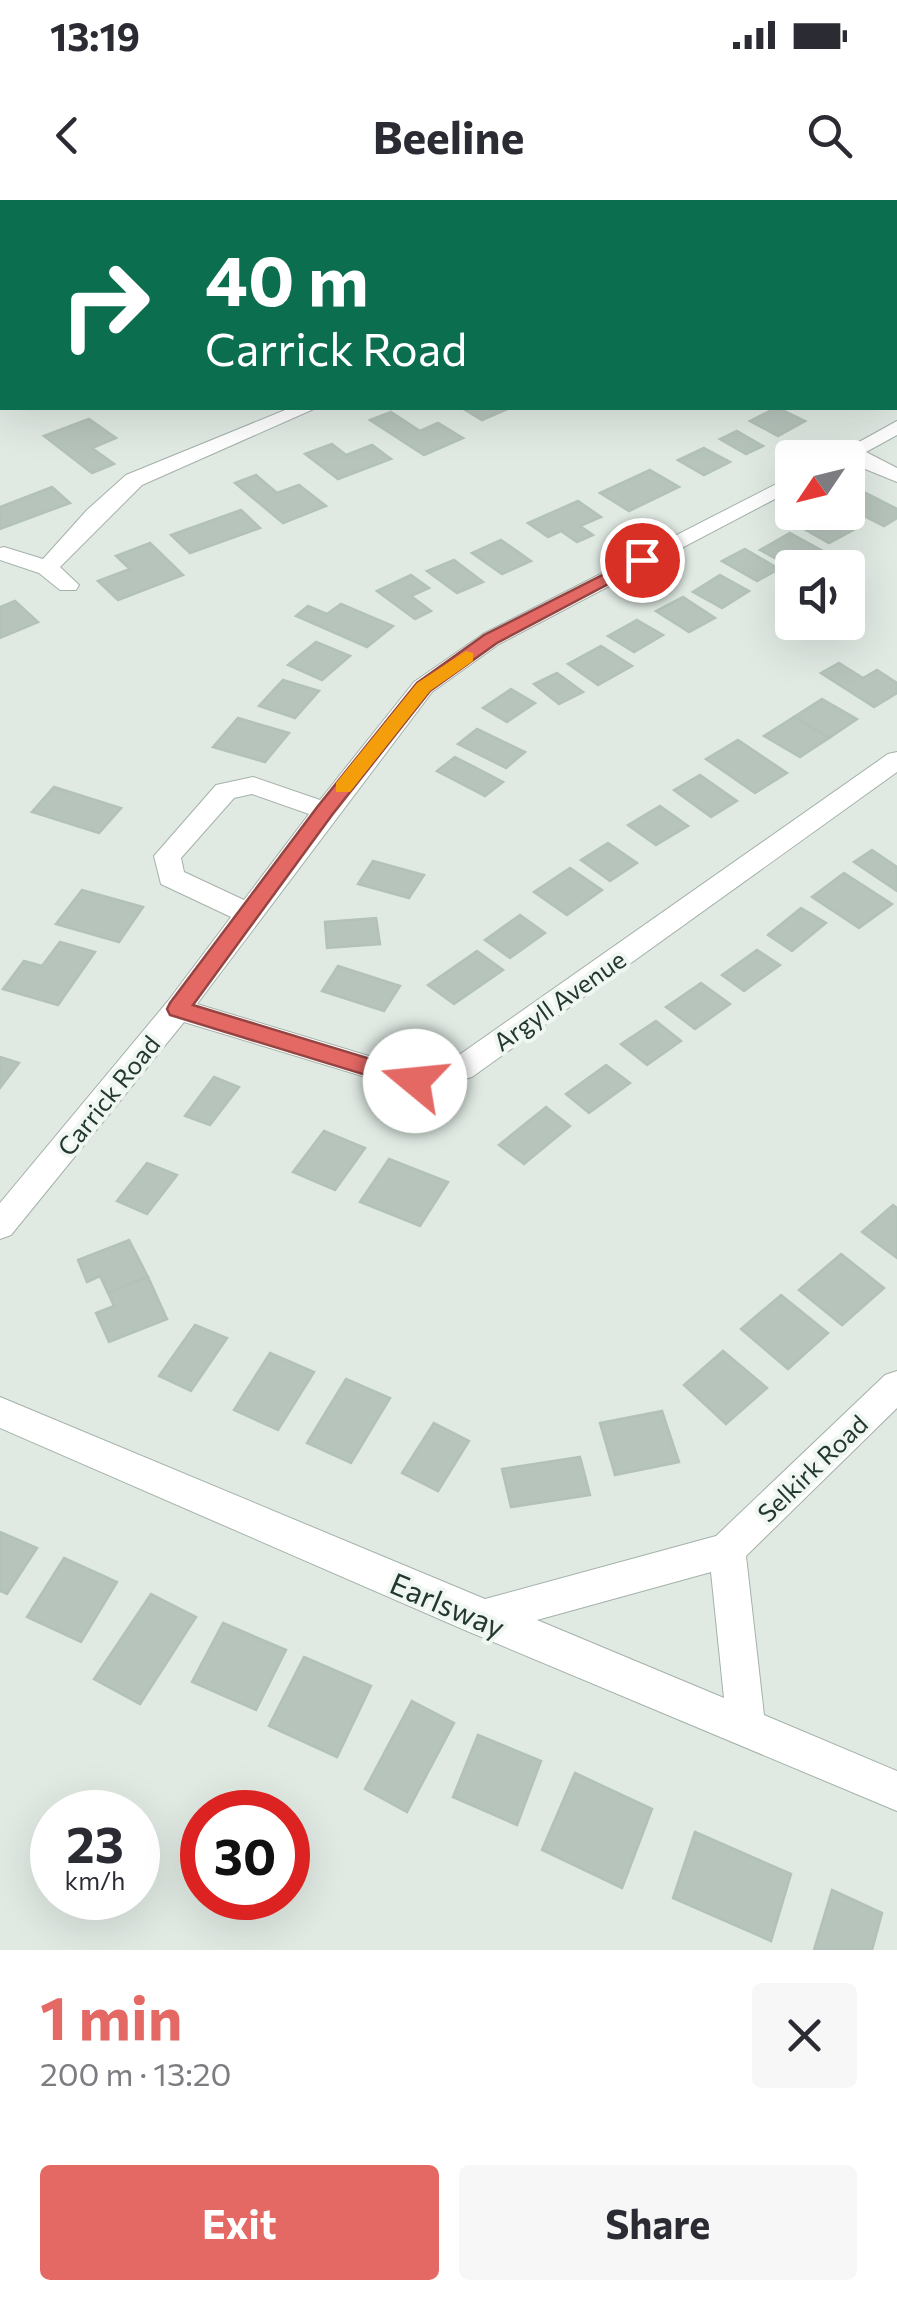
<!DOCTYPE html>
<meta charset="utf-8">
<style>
:root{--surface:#fff;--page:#f7f7f7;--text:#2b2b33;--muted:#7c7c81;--accent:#e46864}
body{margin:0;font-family:Commissioner,sans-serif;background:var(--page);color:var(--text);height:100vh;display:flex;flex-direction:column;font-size:38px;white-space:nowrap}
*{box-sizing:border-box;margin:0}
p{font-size:32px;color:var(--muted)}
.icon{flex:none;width:55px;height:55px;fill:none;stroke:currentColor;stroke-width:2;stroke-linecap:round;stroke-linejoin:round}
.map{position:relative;height:1750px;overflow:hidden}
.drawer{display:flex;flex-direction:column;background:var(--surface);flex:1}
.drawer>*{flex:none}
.guide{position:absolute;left:0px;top:0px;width:898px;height:210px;box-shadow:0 10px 40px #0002;background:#0b6e4f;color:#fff;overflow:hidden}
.needle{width:65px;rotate:235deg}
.tools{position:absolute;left:775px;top:240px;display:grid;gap:20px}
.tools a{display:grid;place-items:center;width:90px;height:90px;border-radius:10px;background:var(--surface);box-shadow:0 10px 40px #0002;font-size:50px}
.speed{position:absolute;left:30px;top:1590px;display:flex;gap:20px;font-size:50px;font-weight:700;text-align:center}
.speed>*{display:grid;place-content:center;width:130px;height:130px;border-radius:50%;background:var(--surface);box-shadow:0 10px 40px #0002;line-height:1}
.speed small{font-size:25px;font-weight:400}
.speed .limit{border:15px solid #d22;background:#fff;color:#111}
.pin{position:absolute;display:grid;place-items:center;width:85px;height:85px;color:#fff;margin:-42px;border:5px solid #fff;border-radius:50%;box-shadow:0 2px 10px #0007}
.me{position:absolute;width:110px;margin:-55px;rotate:287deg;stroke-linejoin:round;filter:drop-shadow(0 0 8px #0008)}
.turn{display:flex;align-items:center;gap:35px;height:210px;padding:0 40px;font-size:45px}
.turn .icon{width:130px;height:130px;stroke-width:2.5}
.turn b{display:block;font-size:70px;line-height:85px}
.round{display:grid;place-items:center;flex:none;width:105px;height:105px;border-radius:10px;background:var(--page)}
.headline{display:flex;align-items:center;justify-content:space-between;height:170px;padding:0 40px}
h1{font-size:60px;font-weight:700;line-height:75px;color:var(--accent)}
.button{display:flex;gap:20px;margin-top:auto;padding:20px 40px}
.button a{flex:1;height:115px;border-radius:10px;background:var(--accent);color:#fff;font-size:40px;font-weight:700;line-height:115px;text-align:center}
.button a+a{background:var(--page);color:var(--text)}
.status{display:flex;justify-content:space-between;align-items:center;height:70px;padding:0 50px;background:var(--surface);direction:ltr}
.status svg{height:28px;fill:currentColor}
header{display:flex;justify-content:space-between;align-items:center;height:130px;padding:0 40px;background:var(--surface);font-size:45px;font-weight:700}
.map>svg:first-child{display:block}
.building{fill:#b6c4bc;stroke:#b3c2b9;stroke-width:2.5}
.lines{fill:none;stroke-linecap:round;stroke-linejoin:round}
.street-casing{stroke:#a4b1a9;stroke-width:2}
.street{fill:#fff;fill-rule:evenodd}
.route{fill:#e46864;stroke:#944441;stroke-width:2.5}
.slow{fill:#f59e0b}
.labels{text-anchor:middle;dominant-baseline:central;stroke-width:8;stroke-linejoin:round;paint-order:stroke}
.street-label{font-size:25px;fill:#23382e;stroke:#f0f7f2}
.near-street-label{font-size:30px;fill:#23382e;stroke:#f0f7f2}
</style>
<div class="status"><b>13:19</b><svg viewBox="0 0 49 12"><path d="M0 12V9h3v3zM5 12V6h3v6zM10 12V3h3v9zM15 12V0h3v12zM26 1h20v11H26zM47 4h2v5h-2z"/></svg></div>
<header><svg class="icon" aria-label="back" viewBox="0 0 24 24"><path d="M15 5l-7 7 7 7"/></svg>Beeline<svg class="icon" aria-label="search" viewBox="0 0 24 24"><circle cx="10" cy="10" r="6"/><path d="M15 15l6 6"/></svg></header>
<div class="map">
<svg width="897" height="1750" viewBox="0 0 897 1750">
<rect width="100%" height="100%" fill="#e0eae3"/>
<!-- building -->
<g class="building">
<path d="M462,208H510L482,220Z"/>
<path d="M776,208H778L805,221L778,236L750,221Z"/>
<path d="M391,212L420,231L438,223L463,238L424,255L370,220Z"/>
<path d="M89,219L116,238L92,248L114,264L92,273L44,236Z"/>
<path d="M737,231L763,246L746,254L720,239Z"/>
<path d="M332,244L346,255L372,245L391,259L338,279L305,254Z"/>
<path d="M704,248L730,262L704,275L678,260Z"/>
<path d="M650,270L679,287L629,311L600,293Z"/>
<path d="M256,275L277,293L299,285L326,306L283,323L235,283Z"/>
<path d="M52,287L70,303L0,329V307Z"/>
<path d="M864,292L897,309V318L884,326L848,308V302Z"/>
<path d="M578,301L601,317L580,326L593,335L577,342L561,331L548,337L528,323Z"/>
<path d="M241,310L260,328L190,353L171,335Z"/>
<path d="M834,315L857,328L829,343L806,330Z"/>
<path d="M790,333L821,350L791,367L760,350Z"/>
<path d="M501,340L531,361L502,374L472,353Z"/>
<path d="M150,343L183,375L118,400L98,381L130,369L116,356Z"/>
<path d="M745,349L779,369L757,381L722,361Z"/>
<path d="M454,360L483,382L457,393L427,371Z"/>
<path d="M411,375L429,388L411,396L431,411L415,419L377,391Z"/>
<path d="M720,375L749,391L722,408L693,392Z"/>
<path d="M683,397L715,418L689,432L656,411Z"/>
<path d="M15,401L38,422L0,438V407Z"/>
<path d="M341,404L393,426L367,447L296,416L308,406L327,414Z"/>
<path d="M637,420L663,435L634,452L608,436Z"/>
<path d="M316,442L350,456L322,480L288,465Z"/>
<path d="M601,446L632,466L598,485L568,464Z"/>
<path d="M839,463L863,478L877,470L897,483V493L874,507L821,473Z"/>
<path d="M557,473L583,492L559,504L534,484Z"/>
<path d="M283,480L319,491L295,518L259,506Z"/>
<path d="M511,489L535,503L507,522L483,508Z"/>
<path d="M822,499L857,519L829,538L794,517Z"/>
<path d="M794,517L829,538L800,557L764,536Z"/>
<path d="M238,518L289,533L265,562L213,547Z"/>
<path d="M477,529L525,552L506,568L458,544Z"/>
<path d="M738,540L787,573L755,593L706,559Z"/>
<path d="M455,557L503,582L485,596L437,571Z"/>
<path d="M700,575L737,601L711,617L674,590Z"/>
<path d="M54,587L121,608L99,633L32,612Z"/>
<path d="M660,606L688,626L656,645L628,625Z"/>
<path d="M608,643L637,663L610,681L581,660Z"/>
<path d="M872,650L897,667V691L854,662Z"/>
<path d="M373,661L424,675L409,698L358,684Z"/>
<path d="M570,668L602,690L567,715L534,692Z"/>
<path d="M844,673L892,704L859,728L812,697Z"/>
<path d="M82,690L143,707L119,742L56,724Z"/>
<path d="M801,708L826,723L792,751L768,735Z"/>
<path d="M520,715L545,733L510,758L485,740Z"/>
<path d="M376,718L380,744L327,748L325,722Z"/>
<path d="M60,742L95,752L58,805L3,789L24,761L42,766Z"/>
<path d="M757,750L780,765L744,791L722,775Z"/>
<path d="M477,751L503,770L454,804L428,785Z"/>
<path d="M338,766L400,786L384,811L322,791Z"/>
<path d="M701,783L730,804L695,829L666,807Z"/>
<path d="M656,821L681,841L647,865L621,844Z"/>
<path d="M0,857L19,863L0,888Z"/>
<path d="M606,865L630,883L589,913L566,894Z"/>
<path d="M214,877L239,887L210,925L185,916Z"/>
<path d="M546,907L570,926L524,964L499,945Z"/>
<path d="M324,931L365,948L335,990L293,972Z"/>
<path d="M389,959L448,982L420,1026L360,1002Z"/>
<path d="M147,963L177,975L147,1014L117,1001Z"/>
<path d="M893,1005L897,1008V1058L862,1032Z"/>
<path d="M129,1040L148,1077L108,1093L100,1076L87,1082L78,1060Z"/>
<path d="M841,1054L884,1088L842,1125L799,1090Z"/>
<path d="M148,1077L167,1119L109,1142L96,1113L114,1106L108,1093Z"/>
<path d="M781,1095L828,1133L788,1169L741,1129Z"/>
<path d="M195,1125L227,1138L191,1191L159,1176Z"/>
<path d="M723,1151L767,1188L726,1224L684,1185Z"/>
<path d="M270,1153L314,1172L278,1230L234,1210Z"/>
<path d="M346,1179L390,1198L351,1263L307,1243Z"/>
<path d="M662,1211L679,1262L615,1275L600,1223Z"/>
<path d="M434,1223L469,1241L438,1291L402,1273Z"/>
<path d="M580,1257L590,1295L511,1307L502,1269Z"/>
<path d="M0,1332L37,1348L7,1394L0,1391Z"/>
<path d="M64,1358L117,1382L81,1442L27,1417Z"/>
<path d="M151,1394L196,1417L140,1504L94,1479Z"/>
<path d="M223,1423L286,1450L256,1510L192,1482Z"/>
<path d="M304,1457L371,1486L337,1557L269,1526Z"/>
<path d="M412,1501L454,1523L407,1612L365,1589Z"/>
<path d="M478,1535L541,1561L517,1625L453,1597Z"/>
<path d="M575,1573L652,1609L622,1688L542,1650Z"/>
<path d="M695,1632L791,1674L771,1741L673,1698Z"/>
<path d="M832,1690L882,1713L872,1750H814Z"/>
</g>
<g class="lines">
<defs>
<g id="street">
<path d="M278,0H296L297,2H280Z"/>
<path d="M757,0H779L781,2H759Z"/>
<rect x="895" y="54" width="2" height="11"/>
<path d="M0,66L2,67V79L0,78Z"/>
<path d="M290,208H316L142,285L60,367L79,385L76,390H60L39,373L0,360V348L4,347L43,359L87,310L126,275Z"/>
<path d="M897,221V235L866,252L897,268V282L848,262V258H830Z"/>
<path d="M792,276V290L499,444L432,492L197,804L415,870L452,860L888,554L897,552V572L472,877L415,892L184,822L11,1035L0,1039V1003L168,801L231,717L161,684L154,656L216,585L253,577L320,600L414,482L483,434ZM252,594L309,614L244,700L184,672L181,658L234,598Z"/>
<path d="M897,1171V1208L746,1356L764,1515L897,1571V1611L467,1431L0,1228V1197L485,1399L716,1336L885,1175ZM711,1372L724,1498L537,1420Z"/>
</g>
</defs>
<!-- street casing -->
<use href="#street" class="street-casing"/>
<!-- street -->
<use href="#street" class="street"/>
</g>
<!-- route -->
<path class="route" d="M642,355L651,360L648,363L497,443L430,491L332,615L193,805L423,875L426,881L423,887L415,890L170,815L167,809L170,803L318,606L417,483L484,435Z"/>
<!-- slow -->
<path class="slow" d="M466,451L473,453V461L430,491L350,592H336V583L417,483Z"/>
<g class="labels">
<!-- street labels -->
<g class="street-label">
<text transform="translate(559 800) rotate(-35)">Argyll Avenue</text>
<text transform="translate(108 895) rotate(-51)">Carrick Road</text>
<text transform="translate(812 1268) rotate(-44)">Selkirk Road</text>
</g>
<!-- near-street labels -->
<g class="near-street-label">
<text transform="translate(448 1404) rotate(23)">Earlsway</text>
</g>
</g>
</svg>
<div class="tools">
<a><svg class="needle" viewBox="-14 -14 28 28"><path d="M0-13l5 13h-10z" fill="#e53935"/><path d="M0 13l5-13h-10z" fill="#7c7c81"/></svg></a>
<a><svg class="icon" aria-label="sound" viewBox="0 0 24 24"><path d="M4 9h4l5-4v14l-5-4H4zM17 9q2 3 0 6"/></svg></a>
</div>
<div class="speed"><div>23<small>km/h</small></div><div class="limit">30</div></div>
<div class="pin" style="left:642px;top:360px;background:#d93025"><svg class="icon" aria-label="arrive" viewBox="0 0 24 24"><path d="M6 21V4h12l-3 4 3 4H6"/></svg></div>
<svg class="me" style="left:415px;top:881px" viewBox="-20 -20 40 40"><circle r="19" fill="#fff"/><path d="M0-13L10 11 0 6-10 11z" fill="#e46864"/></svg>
<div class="guide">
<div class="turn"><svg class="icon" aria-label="right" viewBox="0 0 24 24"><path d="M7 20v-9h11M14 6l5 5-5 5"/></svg><div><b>40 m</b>Carrick Road</div></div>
</div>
</div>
<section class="drawer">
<div class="headline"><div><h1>1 min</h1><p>200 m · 13:20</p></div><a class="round"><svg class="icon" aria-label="close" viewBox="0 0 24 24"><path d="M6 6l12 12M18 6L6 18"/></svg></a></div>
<div class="button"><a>Exit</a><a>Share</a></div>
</section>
